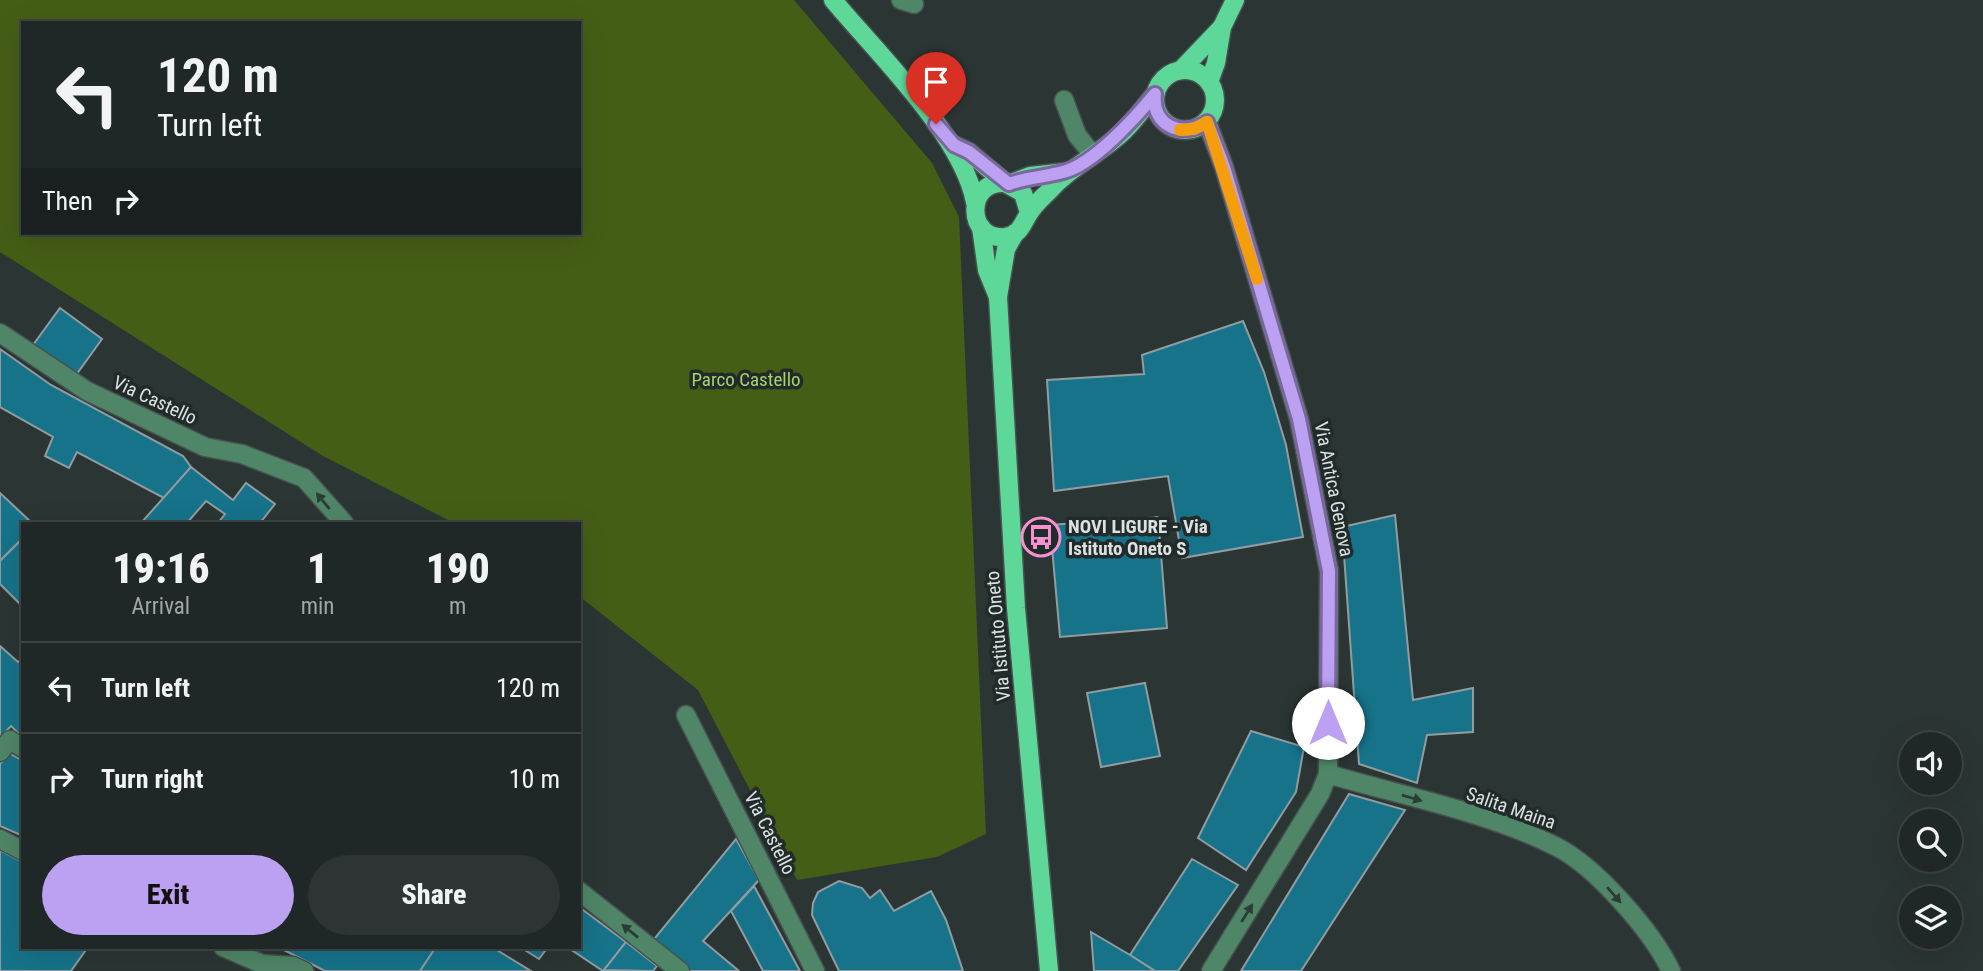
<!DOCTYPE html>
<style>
:root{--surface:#202827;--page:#2d3433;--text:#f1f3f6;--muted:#a2a6a7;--line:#3d4444;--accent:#bca0f2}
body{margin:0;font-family:"Roboto Condensed",sans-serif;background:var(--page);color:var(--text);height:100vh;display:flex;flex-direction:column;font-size:26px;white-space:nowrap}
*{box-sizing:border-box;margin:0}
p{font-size:23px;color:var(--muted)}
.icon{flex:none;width:38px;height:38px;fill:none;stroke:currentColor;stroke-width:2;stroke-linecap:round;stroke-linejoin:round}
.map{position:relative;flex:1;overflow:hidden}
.details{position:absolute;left:21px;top:522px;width:560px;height:427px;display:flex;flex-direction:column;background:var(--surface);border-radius:0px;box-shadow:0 7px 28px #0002,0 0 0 2px var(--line)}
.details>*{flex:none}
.banner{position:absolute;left:21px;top:21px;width:560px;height:214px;border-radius:0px;box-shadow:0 7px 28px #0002,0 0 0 2px var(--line);background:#202827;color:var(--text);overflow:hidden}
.buttons{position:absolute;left:1899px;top:732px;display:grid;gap:14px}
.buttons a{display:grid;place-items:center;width:63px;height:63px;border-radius:50%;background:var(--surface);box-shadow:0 7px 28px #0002,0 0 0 2px var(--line);font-size:35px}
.pin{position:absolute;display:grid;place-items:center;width:60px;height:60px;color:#fff;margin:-72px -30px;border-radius:50% 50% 50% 0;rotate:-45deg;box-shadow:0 0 7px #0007}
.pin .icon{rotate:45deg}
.me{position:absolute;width:77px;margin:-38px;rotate:0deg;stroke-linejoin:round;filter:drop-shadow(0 0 5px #0008)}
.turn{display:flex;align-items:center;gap:24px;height:147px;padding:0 21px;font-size:32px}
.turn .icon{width:91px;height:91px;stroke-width:2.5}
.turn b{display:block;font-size:49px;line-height:60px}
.then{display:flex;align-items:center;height:66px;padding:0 21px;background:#0003;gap:14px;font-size:26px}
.eta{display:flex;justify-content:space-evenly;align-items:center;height:119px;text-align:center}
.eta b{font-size:42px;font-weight:800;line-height:49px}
.cta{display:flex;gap:14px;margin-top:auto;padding:14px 21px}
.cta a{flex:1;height:80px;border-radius:42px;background:var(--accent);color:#111;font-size:28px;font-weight:800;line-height:80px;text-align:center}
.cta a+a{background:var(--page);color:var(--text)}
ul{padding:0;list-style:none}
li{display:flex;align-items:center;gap:21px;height:91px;padding:0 21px;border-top:2px solid var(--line)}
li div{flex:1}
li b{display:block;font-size:26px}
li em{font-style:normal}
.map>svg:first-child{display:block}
.green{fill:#455e16;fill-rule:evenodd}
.building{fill:#16738a;stroke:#909c9f;stroke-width:2}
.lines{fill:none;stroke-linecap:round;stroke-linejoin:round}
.minor-casing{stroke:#475250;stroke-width:21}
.major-casing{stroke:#475250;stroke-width:21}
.minor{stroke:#4f8667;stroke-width:18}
.major{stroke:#5ed899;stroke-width:18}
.oneway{fill:#2a3d36}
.route-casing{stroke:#7a689d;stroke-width:18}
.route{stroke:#bca0f2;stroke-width:12}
.slow{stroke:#f59e0b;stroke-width:12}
.labels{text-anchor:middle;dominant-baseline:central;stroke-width:7;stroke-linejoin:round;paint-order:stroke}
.park-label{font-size:19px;fill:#a9d26b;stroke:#212b2a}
.street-label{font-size:19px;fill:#dce2e1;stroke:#212b2a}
.poi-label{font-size:19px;font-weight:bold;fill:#dce2e1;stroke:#212b2a;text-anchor:start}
</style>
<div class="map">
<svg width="1983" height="971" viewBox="0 0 1983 971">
<rect width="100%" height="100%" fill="#2b3634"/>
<!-- green -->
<path class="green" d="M0,0H794L932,163L959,217L986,834L937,857L797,880L698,690L579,596V523H454L323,456L0,252ZM23,23H579V233H23Z"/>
<!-- building -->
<g class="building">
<path d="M60,308L102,339L76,375L33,345Z"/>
<path d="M1243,321L1264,372L1286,445L1303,537L1182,558L1168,476L1054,491L1047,380L1144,374L1142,355Z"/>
<path d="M0,349L51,385L183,456L191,467L164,498L77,452L69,468L45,456L53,437L0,407Z"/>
<path d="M191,467L233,500L246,483L275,504L260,523H218L225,514L206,501L187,523H141Z"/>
<path d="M0,493L32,523H23V538L0,561Z"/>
<path d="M1395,515L1413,700L1473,688V732L1427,735L1417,783L1359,764L1342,527Z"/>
<path d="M1158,517L1167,628L1060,637L1050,525Z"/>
<path d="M23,538V607L0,584V561Z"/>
<path d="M0,646L18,662L23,658L22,737L11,726L0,738Z"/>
<path d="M1145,683L1160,756L1101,767L1087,693Z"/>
<path d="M1251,731L1304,747L1296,792L1246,870L1198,838Z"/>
<path d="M9,753L23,761V836L0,826V764Z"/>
<path d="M1349,794L1405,810L1301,971H1241Z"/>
<path d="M736,839L759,880L703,941L739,971H684L650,944Z"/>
<path d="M0,850L23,862V947H88L71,971H0Z"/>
<path d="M1192,859L1238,885L1178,971H1155L1130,955Z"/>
<path d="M839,881L862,888L870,898L880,890L894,911L931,891L946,920L963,971H839L812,915L813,903L818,892Z"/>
<path d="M754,886L800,971H763L731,911Z"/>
<path d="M579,907L626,942L603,971L567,947H579Z"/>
<path d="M1091,932L1130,955L1155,971H1094Z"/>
<path d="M626,942L657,966L653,971L604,970Z"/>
<path d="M286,947H436L420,971H325L284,950Z"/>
<path d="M436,947H492L531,971H420Z"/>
<path d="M520,947H548L539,959Z"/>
</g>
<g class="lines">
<defs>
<g id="minor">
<path d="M901,0L914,4"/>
<path d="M1064,100L1077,135L1092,154"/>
<path d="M1207,122L1224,167L1299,419L1329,571L1328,774L1320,794L1211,971"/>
<path d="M0,333L87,391L205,447L242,454L304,478L344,523"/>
<path d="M686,715L815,971"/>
<path d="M0,752L10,740L23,748"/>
<path d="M1328,774C1402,796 1488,812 1557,847C1596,867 1652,931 1671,971"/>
<path d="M0,839L23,851"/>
<path d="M579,891L680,971"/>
<path d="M223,947L262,964L293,966L304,971"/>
</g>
<g id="major">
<path d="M833,0C878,54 962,135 975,202"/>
<circle cx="1185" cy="100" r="30"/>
<path d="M1181,70L1222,27"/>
<path d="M1209,82L1216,63L1222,27L1235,0"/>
<path d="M954,145L969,152L1005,183"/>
<path d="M1009,184L1030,176L1066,172"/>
<path d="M1029,213L1023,193L1005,183C965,180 966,241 1005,237C1021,235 1022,223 1030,212C1035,204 1042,198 1048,192C1071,166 1100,154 1124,131C1135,120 1145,106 1155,94"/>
<path d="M981,227L987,270L998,297"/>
<path d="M1015,233L1006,249L998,297L1016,608L1049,971"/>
</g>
</defs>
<!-- minor casing -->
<use href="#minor" class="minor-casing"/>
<!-- major casing -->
<use href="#major" class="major-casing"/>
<!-- minor -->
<use href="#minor" class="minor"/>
<!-- major -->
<use href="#major" class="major"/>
</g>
<!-- one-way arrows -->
<defs><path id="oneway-solid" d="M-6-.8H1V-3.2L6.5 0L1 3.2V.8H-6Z" transform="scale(1.75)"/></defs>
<g class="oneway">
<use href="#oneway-solid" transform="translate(323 501) rotate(-129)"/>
<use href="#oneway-solid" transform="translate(1412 798) rotate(16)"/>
<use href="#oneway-solid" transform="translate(1614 895) rotate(49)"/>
<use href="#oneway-solid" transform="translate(1247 913) rotate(-58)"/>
<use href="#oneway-solid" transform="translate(630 931) rotate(-141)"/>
</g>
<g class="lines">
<defs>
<path id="route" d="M936,124L954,145L969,152L1009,184C1028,177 1045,177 1063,172C1093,165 1136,117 1155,94C1151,126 1183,139 1207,122L1224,167L1299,419L1329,571L1328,723"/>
</defs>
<!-- route casing -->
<use href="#route" class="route-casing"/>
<!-- route -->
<use href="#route" class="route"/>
<!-- slow -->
<path class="slow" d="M1180,130L1194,129L1207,122L1257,279"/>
</g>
<!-- icons -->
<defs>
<symbol id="bus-ring" viewBox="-11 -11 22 22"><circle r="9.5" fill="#212b2a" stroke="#f590d1" stroke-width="1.5"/><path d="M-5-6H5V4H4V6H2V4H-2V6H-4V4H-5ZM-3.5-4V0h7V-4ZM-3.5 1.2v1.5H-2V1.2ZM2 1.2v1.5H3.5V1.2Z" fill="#f590d1"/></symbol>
</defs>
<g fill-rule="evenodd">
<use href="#bus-ring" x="1019" y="515" width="44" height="44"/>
</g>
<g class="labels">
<!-- park labels -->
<g class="park-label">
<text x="746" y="379">Parco Castello</text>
</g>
<!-- street labels -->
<g class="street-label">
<text transform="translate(155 400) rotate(25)">Via Castello</text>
<text transform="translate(1334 489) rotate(79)">Via Antica Genova</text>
<text transform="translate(998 636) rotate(-95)">Via Istituto Oneto</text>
<text transform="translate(1511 808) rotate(19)">Salita Maina</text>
<text transform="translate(770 833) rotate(63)">Via Castello</text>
</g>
<!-- poi labels -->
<g class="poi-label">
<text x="1068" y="526">NOVI LIGURE - Via<tspan x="1068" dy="22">Istituto Oneto S</tspan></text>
</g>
</g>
</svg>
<div class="buttons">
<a><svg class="icon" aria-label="sound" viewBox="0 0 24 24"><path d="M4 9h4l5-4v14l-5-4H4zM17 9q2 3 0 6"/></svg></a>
<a><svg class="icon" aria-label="search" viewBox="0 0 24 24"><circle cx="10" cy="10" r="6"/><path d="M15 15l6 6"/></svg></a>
<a><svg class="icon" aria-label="layers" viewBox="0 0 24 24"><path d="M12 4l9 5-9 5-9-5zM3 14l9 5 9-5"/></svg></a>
</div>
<div class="pin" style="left:936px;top:124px;background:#d93025"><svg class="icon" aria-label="arrive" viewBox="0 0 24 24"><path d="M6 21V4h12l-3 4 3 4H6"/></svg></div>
<svg class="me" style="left:1328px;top:723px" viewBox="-20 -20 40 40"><circle r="19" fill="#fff"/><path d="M0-13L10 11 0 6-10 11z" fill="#bca0f2"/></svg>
<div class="banner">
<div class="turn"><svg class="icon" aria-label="left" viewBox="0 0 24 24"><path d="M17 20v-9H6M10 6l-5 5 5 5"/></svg><div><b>120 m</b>Turn left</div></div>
<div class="then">Then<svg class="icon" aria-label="right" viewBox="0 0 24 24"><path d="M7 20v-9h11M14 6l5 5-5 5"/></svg></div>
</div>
<section class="details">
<div class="eta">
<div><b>19:16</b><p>Arrival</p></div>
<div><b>1</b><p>min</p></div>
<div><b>190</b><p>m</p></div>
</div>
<ul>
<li><svg class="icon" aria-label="left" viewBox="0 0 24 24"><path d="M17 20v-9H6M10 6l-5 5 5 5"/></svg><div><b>Turn left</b></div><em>120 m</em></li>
<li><svg class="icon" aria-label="right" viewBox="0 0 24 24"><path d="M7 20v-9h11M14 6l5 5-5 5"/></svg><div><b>Turn right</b></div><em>10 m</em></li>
</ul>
<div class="cta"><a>Exit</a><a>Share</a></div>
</section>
</div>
